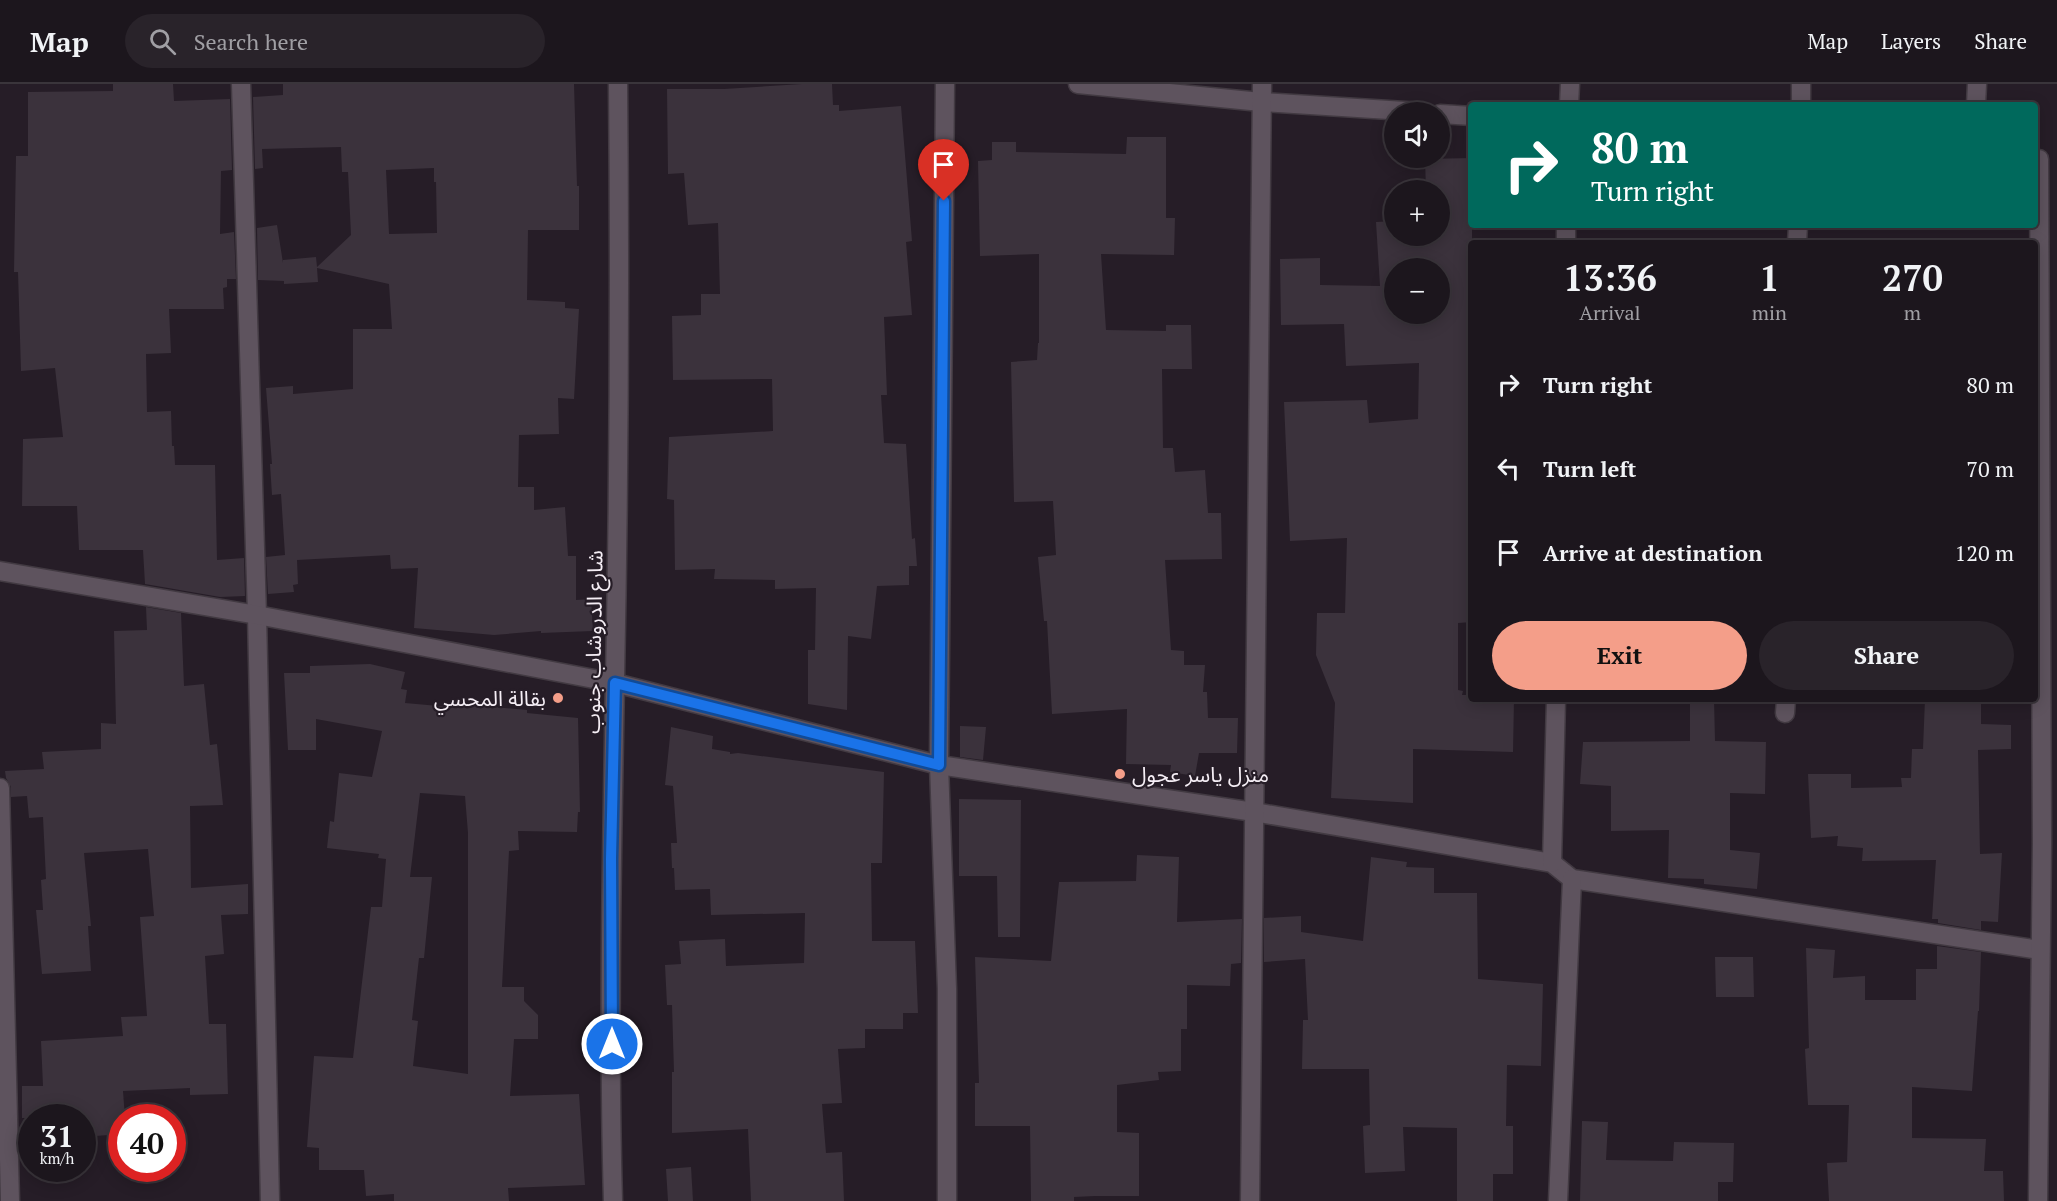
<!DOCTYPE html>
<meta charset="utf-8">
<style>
:root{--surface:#1c161d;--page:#29232a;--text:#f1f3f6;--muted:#a09fa4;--line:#3a353b;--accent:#f49e89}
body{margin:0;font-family:"PT Serif","Noto Sans Arabic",serif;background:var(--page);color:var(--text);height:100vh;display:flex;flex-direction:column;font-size:22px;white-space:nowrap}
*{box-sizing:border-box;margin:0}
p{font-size:20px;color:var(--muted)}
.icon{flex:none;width:33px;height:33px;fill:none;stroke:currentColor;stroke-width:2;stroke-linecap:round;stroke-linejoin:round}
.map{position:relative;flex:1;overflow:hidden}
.details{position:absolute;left:1468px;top:156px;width:570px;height:462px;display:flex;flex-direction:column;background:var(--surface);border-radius:6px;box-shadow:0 3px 15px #0003,0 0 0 2px var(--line)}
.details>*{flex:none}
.top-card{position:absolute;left:1468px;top:18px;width:570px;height:126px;border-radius:6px;box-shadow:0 3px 15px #0003,0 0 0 2px var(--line);background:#00695c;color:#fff;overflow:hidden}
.buttons{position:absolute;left:1384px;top:18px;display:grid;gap:12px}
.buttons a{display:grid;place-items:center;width:66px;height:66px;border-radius:50%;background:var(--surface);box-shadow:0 3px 15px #0003,0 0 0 2px var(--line);font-size:30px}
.speed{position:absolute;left:18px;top:1020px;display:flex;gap:12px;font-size:30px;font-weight:700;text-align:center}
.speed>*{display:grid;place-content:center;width:78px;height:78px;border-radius:50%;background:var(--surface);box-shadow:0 3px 15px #0003,0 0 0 2px var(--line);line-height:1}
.speed small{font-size:15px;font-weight:400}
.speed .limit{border:9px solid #d22;background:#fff;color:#111}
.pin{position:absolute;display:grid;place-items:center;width:51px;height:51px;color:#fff;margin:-62px -26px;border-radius:50% 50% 50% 0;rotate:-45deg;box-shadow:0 0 6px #0007}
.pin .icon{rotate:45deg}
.me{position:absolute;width:66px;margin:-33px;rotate:0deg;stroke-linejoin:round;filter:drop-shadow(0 0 4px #0008)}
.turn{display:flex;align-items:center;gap:21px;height:126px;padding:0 24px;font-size:27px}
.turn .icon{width:78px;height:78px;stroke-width:2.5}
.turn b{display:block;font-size:42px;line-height:51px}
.eta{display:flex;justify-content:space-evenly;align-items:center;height:102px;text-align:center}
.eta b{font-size:36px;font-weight:700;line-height:42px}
.cta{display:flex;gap:12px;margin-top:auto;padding:12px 24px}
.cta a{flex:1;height:69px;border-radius:36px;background:var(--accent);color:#111;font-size:24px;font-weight:700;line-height:69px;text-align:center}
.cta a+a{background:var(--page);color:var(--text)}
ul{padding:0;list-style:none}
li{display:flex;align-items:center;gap:18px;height:84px;padding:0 24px}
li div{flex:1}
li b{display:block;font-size:22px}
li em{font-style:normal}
header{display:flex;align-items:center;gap:36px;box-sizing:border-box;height:84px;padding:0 30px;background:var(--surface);border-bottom:2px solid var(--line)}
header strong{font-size:28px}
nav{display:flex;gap:33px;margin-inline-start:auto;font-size:21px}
.search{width:420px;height:54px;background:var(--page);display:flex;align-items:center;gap:15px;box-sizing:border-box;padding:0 21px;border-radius:33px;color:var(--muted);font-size:22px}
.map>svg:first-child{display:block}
.building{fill:#3b323c;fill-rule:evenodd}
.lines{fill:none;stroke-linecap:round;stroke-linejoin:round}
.minor-casing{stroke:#423a42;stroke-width:21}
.minor{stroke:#5e535e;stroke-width:18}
.route-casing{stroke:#114b97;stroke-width:15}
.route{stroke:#1a73e8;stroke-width:10}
.poi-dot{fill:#f49e89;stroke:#261d27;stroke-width:2}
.labels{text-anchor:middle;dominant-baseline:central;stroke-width:4.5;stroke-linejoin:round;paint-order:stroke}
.street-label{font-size:21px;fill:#f5eef5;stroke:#261d27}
.poi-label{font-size:21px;fill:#f5eef5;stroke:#261d27;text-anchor:end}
</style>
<header>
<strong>Map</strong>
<div class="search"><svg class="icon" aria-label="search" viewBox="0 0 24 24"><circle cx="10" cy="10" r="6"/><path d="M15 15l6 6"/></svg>Search here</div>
<nav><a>Map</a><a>Layers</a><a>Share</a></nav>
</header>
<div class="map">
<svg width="2057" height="1117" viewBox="0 0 2057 1117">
<rect width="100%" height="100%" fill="#261d27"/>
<!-- building -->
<g class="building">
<path d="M113,0H173L174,17L230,15L232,86L221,87L220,150L234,148L236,195H227V203L223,204L224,225H169L171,269L146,270L147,328L171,327L172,362H174L175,381H215L217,476L244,474L245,512L220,513L145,500L143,466H79L77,422H22L23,355L63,353L55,284L21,287L18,188H14L16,72H28V8L113,7Z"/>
<path d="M283,0H574L577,102H579V146H528L527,216L565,218V224L579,225L574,315L558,314L559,350L519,351L518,403H534V426L565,423L568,472H576V516L591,515L593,547L541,549V547L494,551L414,544L418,484L391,485L390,471L297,476L298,500L293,501L294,508L268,510L266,473L285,471L281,410L272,411L270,380H272L266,304L293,302V310L353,305V245H392L389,200L317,184L318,198L284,200V197L258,196L257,144L277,141L283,179V176L316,173L317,183L351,151L348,88H342L341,63L262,65L263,84L255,85L253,13L283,11ZM434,84V98H436L437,149L389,150L386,86Z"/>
<path d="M802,0H832L833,21H839V27L901,22L912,157L906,158L912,231L884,233L887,311H881L884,359L906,360L912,455L915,454L917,482H909V501L877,502L871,555L848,552L847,626L808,620V566H815L816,504L775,505V496L714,495L715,485L675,486L674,416L667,415L669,353L773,347L772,295L673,296L672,232L701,231V210H720L718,139L688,141L684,89L668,90L667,5H724Z"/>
<path d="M1127,53H1166V134H1175L1174,171L1101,170L1106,246L1166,247V241H1191L1192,285H1162L1163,364H1173L1175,388L1205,386L1208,429H1221L1222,475L1165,476L1171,566L1184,567V581H1205L1203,608H1207L1208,634H1238L1237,669H1199L1195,692L1170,688L1171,681L1126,680L1127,625L1052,630L1047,537H1044L1038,473L1056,471L1053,417L1014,418L1011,278L1037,276L1038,259H1039V170L980,172L978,77L992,76V58H1016V68L1126,70Z"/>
<path d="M1472,74V538L1458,539V606L1463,607L1462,611H1472V615H1514L1513,668L1413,665V719L1331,714L1335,619L1316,571L1317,529H1345L1347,454L1290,457L1284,318L1367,316L1369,339L1418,335L1419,279L1346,282L1344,240L1281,241L1280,175L1320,174V201L1380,202L1376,138L1395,137V152H1440V106H1426L1425,75ZM1395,184H1440V230H1395Z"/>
<path d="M146,523L181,529L184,602L204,600L210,661L217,660L223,721L190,722L191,804L248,800V830L221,831L224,870L205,872L209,940H226L228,1010L190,1011V1004L123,1007L125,1034H122V1050L82,1053V1034H22V1002H43L41,957L123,952L121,933L147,932L140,833L154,832L148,765L84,769L91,842H88L91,887L42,890L36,826H43L41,796L46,795L43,733L29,734L27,712L11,713V703L6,694L5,687L44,685L42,668L101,665V639L116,640L114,547L147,546Z"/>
<path d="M370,580L405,588L401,605L407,606L405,619L461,624V620L527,626V629L578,634L580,728H578L577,748L518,747L519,766L509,767L502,903H524V917L538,931V955H514L510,1012L579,1010L585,1101L508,1104L509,1117H394V1110L366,1112L364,1086H319V1064L307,1063L314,972L353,974L371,823H382L386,775L378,774L379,770L327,764L330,737L334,738L339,689L372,693L382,647L316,635V666H288L284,589H310V582ZM420,709L465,712L468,749V990L413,982L418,937L412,936L419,874H424L432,793H410Z"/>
<path d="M1690,615H1714L1715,657L1766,658L1765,710L1730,709V766L1760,769L1757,805L1704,800V795L1668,794L1669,746L1611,747V702L1580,700L1583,658L1690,657Z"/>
<path d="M1925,615H1975V618L1981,619V640L2011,641V665L1978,666L1980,770L2002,769L1998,838L1981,837V846L1938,839V835H1932L1936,776L1862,777L1863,764L1837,762L1838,752L1811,754L1808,690H1851V704L1902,703L1901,694H1911L1912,665H1923Z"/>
<path d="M960,642L986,643L983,676L960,673Z"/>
<path d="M671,643L713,652L712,665L730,668V670L738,669L884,688L882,779H871L872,857H915L918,929H903V945H865V964L838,965L842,1019L822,1020L826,1069L842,1068L844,1117H751L748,1045L672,1049V988H674L672,921H667L665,881L681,880L679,857L725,855L726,882L804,879L805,829L711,831L710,805L675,806L674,784H672L671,759H677L673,702L665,701Z"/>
<path d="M959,715L1021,716L1020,853H998L997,792H959Z"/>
<path d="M1137,771L1179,773L1177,838L1242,835L1241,879L1231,880L1230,902L1187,901V945H1181V987L1158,988L1159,996L1117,1001V1048L1139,1049V1112H1095L1074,1113V1117H1031L1030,1042H975V999H979L975,873L1051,877L1059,798L1136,797Z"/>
<path d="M1371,773L1407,778L1406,783L1434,784V809H1477L1478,895L1543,900L1541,982L1507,981L1506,1042H1513V1090H1493V1117H1457V1044L1403,1043L1405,1087L1365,1089L1363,1042L1370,1041L1369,985H1302L1303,936H1308L1305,875L1264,878V834L1301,832V848L1363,857Z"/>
<path d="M1937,862L1981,868L1979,927H1978L1972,1007L1912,1003V1054L1986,1055L1984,1087H2003L2004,1117H1829L1827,1079L1847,1078L1849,1021H1808L1805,965L1809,964L1806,864L1835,866L1833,894L1865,892V916H1916V885H1937Z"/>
<path d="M1715,873H1753L1754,913H1716Z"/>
<path d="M1582,1037L1608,1038L1606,1076L1673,1077L1674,1058L1734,1059L1733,1098H1718V1117H1580Z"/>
<path d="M691,1083L693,1117H668L666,1085Z"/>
</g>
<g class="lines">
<defs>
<g id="minor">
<path d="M241,0L257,531L270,1117"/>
<path d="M945,0L939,681L947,905V1117"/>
<path d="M1078,0L1261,18L1421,28"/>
<path d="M1569,21L1570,0"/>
<path d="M1801,21V0"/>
<path d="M1976,21L1977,0"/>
<path d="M1440,30L1472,32"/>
<path d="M1566,159V141"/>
<path d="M1797,159L1798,141"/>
<path d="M0,487L257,531L615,599L939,681L1254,728L1552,779L1572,795L2040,866"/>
<path d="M1785,629L1786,615"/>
<path d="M0,704L10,1117"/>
<path d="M1552,779L1556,615"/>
<path d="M613,1117C608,943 612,769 615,595C619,397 620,198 618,0"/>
<path d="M1250,1117L1262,0"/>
<path d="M1558,1117L1572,795"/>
<path d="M2038,1117L2042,759L2039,75"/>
</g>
</defs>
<!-- minor casing -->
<use href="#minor" class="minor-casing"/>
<!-- minor -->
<use href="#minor" class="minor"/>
</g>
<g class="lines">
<defs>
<path id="route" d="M612,960L611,775L615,599L939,681L944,117"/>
</defs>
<!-- route casing -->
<use href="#route" class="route-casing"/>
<!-- route -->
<use href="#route" class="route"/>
</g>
<!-- markers -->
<g class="poi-dot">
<circle cx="558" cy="614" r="6"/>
<circle cx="1120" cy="690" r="6"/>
</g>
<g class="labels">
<!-- street labels -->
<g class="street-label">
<text transform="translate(593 558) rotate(-89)">شارع الدروشاب جنوب</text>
</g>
<!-- poi labels -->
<g class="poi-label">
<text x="546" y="614">بقالة المحسي</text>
<text x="1132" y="690" text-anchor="start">منزل ياسر عجول</text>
</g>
</g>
</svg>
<div class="buttons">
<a><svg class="icon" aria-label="sound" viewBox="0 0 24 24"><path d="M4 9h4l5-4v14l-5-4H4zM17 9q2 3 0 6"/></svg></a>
<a>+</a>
<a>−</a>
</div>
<div class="speed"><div>31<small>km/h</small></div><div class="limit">40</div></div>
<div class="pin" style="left:944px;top:117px;background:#d93025"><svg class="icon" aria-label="arrive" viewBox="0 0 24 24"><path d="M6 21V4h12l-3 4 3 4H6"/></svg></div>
<svg class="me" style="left:612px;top:960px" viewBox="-20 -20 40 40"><circle r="17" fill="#1a73e8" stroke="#fff" stroke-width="3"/><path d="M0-11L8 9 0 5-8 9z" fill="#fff"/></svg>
<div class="top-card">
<div class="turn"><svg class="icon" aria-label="right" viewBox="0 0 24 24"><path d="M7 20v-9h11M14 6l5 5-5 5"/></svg><div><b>80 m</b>Turn right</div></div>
</div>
<section class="details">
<div class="eta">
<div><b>13:36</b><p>Arrival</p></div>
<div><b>1</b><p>min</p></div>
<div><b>270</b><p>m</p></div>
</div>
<ul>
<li><svg class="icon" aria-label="right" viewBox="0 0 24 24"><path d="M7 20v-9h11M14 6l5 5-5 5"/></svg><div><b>Turn right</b></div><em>80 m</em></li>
<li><svg class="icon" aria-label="left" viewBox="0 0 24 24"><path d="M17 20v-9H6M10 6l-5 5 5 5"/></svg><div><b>Turn left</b></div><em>70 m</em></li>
<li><svg class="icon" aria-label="arrive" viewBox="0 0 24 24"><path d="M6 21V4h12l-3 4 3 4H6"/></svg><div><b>Arrive at destination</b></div><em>120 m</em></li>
</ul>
<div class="cta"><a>Exit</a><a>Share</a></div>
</section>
</div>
